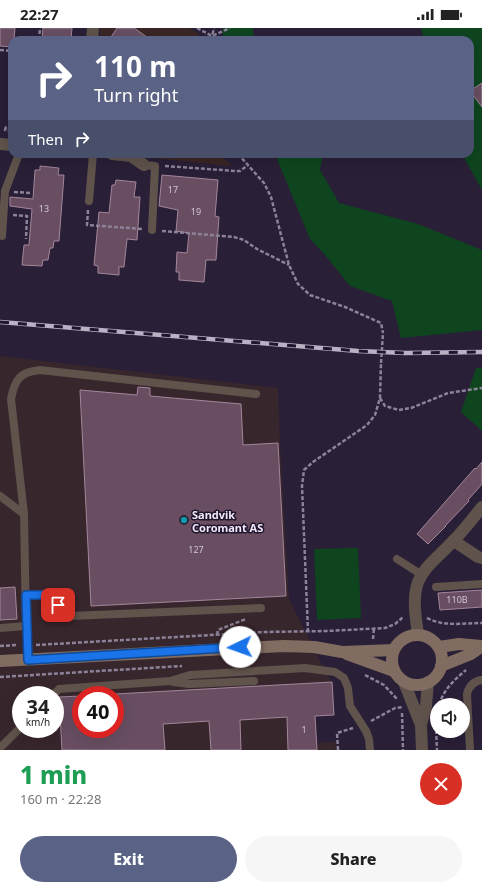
<!DOCTYPE html>
<meta charset="utf-8">
<style>
:root{--surface:#fff;--page:#f6f6f6;--text:#222;--muted:#767676;--accent:#5a6385}
body{margin:0;font-family:"Noto Sans",sans-serif;background:var(--page);color:var(--text);height:100vh;display:flex;flex-direction:column;font-size:15px;white-space:nowrap}
*{box-sizing:border-box;margin:0}
p{font-size:13px;color:var(--muted)}
.icon{flex:none;width:22px;height:22px;fill:none;stroke:currentColor;stroke-width:2;stroke-linecap:round;stroke-linejoin:round}
.map{position:relative;height:722px;overflow:hidden}
.drawer{display:flex;flex-direction:column;background:var(--surface);flex:1}
.drawer>*{flex:none}
.hud{position:absolute;left:8px;top:8px;width:466px;height:122px;border-radius:12px;box-shadow:0 4px 16px #0002;background:#5a6385;color:#fff;overflow:hidden}
.buttons{position:absolute;left:430px;top:670px;display:grid;gap:8px}
.buttons a{display:grid;place-items:center;width:40px;height:40px;border-radius:50%;background:var(--surface);box-shadow:0 4px 16px #0002;font-size:20px}
.speed{position:absolute;left:12px;top:658px;display:flex;gap:8px;font-size:20px;font-weight:700;text-align:center}
.speed>*{display:grid;place-content:center;width:52px;height:52px;border-radius:50%;background:var(--surface);box-shadow:0 4px 16px #0002;line-height:1}
.speed small{font-size:10px;font-weight:400}
.speed .limit{border:6px solid #d22;background:#fff;color:#111}
.pin{position:absolute;display:grid;place-items:center;width:34px;height:34px;color:#fff;margin:-17px;border-radius:8px;box-shadow:0 2px 6px #0006}
.me{position:absolute;width:44px;margin:-22px;rotate:267deg;stroke-linejoin:round;filter:drop-shadow(0 0 3px #0008)}
.turn{display:flex;align-items:center;gap:14px;height:84px;padding:0 20px;font-size:18px}
.turn .icon{width:52px;height:52px;stroke-width:2.5}
.turn b{display:block;font-size:28px;line-height:34px}
.then{display:flex;align-items:center;height:38px;padding:0 20px;background:#0003;gap:8px;font-size:15px}
.round{display:grid;place-items:center;flex:none;width:42px;height:42px;border-radius:21px;background:var(--page)}
.headline{display:flex;align-items:center;justify-content:space-between;height:68px;padding:0 20px}
h1{font-size:24px;font-weight:800;line-height:30px;color:#1e9e55}
.action{display:flex;gap:8px;margin-top:auto;padding:8px 20px}
.action a{flex:1;height:46px;border-radius:24px;background:var(--accent);color:#fff;font-size:16px;font-weight:800;line-height:46px;text-align:center}
.action a+a{background:var(--page);color:var(--text)}
.status{display:flex;justify-content:space-between;align-items:center;height:28px;padding:0 20px;background:var(--surface);direction:ltr}
.status svg{height:11px;fill:currentColor}
.map>svg:first-child{display:block}
.industrial{fill:#38262d;fill-rule:evenodd}
.education{fill:#3a2624}
.green{fill:#0e451f}
.building{fill:#694e62;stroke:#a4869b}
.lines{fill:none;stroke-linecap:round;stroke-linejoin:round}
.path{stroke:#8c8398;stroke-width:2.5;stroke-dasharray:4 2;stroke-linecap:butt}
.lane{stroke:#5f534b;stroke-width:8}
.street{stroke:#5f534b;stroke-width:12}
.secondary{stroke:#806c60;stroke-width:12}
.rail-casing{stroke:#b9b1c4;stroke-width:4.5}
.rail{stroke:#20152d;stroke-width:3;stroke-dasharray:9;stroke-linecap:butt}
.path-bridge{stroke:#8c8398;stroke-width:2.5;stroke-dasharray:4 2;stroke-linecap:butt}
.route-casing{stroke:#114b97;stroke-width:10}
.route{stroke:#1a73e8;stroke-width:7}
.culture-dot{fill:#0f9aa8;stroke:#20152d;stroke-width:1.5}
.labels{text-anchor:middle;dominant-baseline:central;stroke-width:3;stroke-linejoin:round;paint-order:stroke}
.number-label{font-size:9px;fill:#cfc3d5}
.poi-label{font-size:11px;font-weight:bold;fill:#f1eafb;stroke:#20152d;text-anchor:start}
</style>
<div class="status"><b>22:27</b><svg viewBox="0 0 49 12"><path d="M0 12V9h3v3zM5 12V6h3v6zM10 12V3h3v9zM15 12V0h3v12zM26 1h20v11H26zM47 4h2v5h-2z"/></svg></div>
<div class="map">
<svg width="482" height="722" viewBox="0 0 482 722">
<rect width="100%" height="100%" fill="#291f37"/>
<!-- industrial -->
<path class="industrial" d="M0,328L278,360L280,416L289,571L331,654L333,685L315,686L316,715L335,714L336,722H0ZM21,667H55V701H21ZM81,667H115V701H81Z"/>
<!-- education -->
<g class="education">
<path d="M100,0H189L199,6L198,12H101L100,9Z"/>
<path d="M152,126H219L232,138L152,130Z"/>
</g>
<!-- green -->
<g class="green">
<path d="M223,0H253L254,12H223Z"/>
<path d="M421,0H482V162L462,126H470V12H424Z"/>
<path d="M275,126H323L320,142L339,175L418,196L482,222V302L401,310L392,273L350,258L325,227L310,211Z"/>
<path d="M476,340H482V403L461,384Z"/>
<path d="M358,520L361,590L317,592L314,521Z"/>
</g>
<!-- building -->
<g class="building">
<path d="M0,0H15L14,12H12V19L0,18Z"/>
<path d="M43,0H72L71,12L42,11Z"/>
<path d="M117,0H134L151,12H109Z"/>
<path d="M482,55V79L470,63Z"/>
<path d="M40,138L59,140L58,147H64L59,213H54L53,220H50L48,232H43L42,238L22,237L24,217H29L32,181L10,178V169L33,171L35,142H40Z"/>
<path d="M162,147L218,152L215,188L219,189L216,232H206L204,254L179,252V244H176L177,224L187,225L189,205L176,203L178,182L159,178Z"/>
<path d="M116,152L136,154L134,169H140L137,212L127,211L124,239H119V247L98,245V238L94,237L99,184L109,185L112,157H115Z"/>
<path d="M138,359L150,360V368L241,376L243,417L278,415L286,568L91,578L80,362L137,367Z"/>
<path d="M482,434V456L468,472L469,473L445,498H446L428,516L417,506L475,440L476,441Z"/>
<path d="M15,559L17,591L0,592V560Z"/>
<path d="M482,562V579L440,582L438,565Z"/>
<path d="M332,654L334,687L315,688L317,722H288L287,689L240,692L241,722H211L209,693L163,696L165,722H62L59,669L81,668V701H115V666Z"/>
</g>
<g class="lines">
<!-- path -->
<g class="path">
<path d="M197,0L212,8L230,0"/>
<path d="M39,12L40,0"/>
<path d="M211,12L214,0"/>
<path d="M0,22L12,23"/>
<path d="M12,100L6,99L5,102L12,103"/>
<path d="M238,126L264,155L271,169L289,237L298,256L310,267L345,279L381,295L383,305"/>
<path d="M165,138L236,143H240L248,137"/>
<path d="M14,164L31,165"/>
<path d="M88,182L87,197L143,201"/>
<path d="M13,187L27,188L26,211"/>
<path d="M162,203L234,209L244,212L257,221L289,237"/>
<path d="M380,370L385,378L399,382L411,380L448,365L482,360"/>
<path d="M427,590C444,599 464,595 482,595"/>
<path d="M308,604L302,458L304,442L313,434L367,397L375,387L380,370L381,335"/>
<path d="M217,607L218,602L246,591"/>
<path d="M373,611L374,600"/>
<path d="M36,617L264,604L327,603L385,600L395,596L401,591L403,588"/>
<path d="M0,618L17,617"/>
<path d="M365,647L384,657L397,671"/>
<path d="M0,649L182,638"/>
<path d="M439,677C444,661 454,652 466,642"/>
<path d="M402,685L403,722"/>
<path d="M437,690L436,700L437,722"/>
<path d="M371,693L395,680L403,679"/>
<path d="M338,722L337,705L353,700"/>
</g>
<!-- lane -->
<g class="lane">
<path d="M144,137L155,138L152,202"/>
<path d="M89,173L93,126"/>
<path d="M2,208L5,163L19,126"/>
<path d="M0,468L24,486"/>
<path d="M397,531L422,547"/>
<path d="M436,559L482,556"/>
<path d="M26,567H46L70,588L261,580"/>
<path d="M0,600L26,598"/>
<path d="M28,631L26,598L24,486L11,371C15,351 20,344 40,342L256,366"/>
<path d="M173,654L189,656L254,653"/>
<path d="M53,667L59,661L170,653L190,647L305,640L335,644L344,650L348,660L350,678L366,703L369,711L370,722"/>
<path d="M0,720L21,699"/>
<path d="M470,722L467,666C469,658 473,653 482,652"/>
</g>
<!-- street -->
<g class="street">
<path d="M92,12L93,0"/>
<path d="M0,116L12,117"/>
<path d="M112,126L131,128L144,137"/>
<path d="M454,513L478,529L482,530"/>
<path d="M418,607C416,590 412,571 418,554C425,537 442,526 454,512C464,502 473,490 482,479"/>
<path d="M404,654L421,697L422,722"/>
<path d="M421,697L426,678L428,654"/>
</g>
<!-- secondary -->
<g class="secondary">
<circle cx="417" cy="632" r="25"/>
<path d="M439,619L459,616L482,618"/>
<path d="M347,626L394,643"/>
<path d="M0,633L284,618L314,619L342,624L394,622"/>
<path d="M441,638L471,626L482,618"/>
</g>
<defs>
<path id="rail" d="M0,294L358,323L405,325L482,324"/>
</defs>
<!-- rail casing -->
<use href="#rail" class="rail-casing"/>
<!-- rail -->
<use href="#rail" class="rail"/>
<!-- path-bridge -->
<path class="path-bridge" d="M381,335L383,305"/>
</g>
<g class="lines">
<defs>
<path id="route" d="M58,577L46,567H26L28,632L240,619"/>
</defs>
<!-- route casing -->
<use href="#route" class="route-casing"/>
<!-- route -->
<use href="#route" class="route"/>
</g>
<!-- markers -->
<circle class="culture-dot" cx="184" cy="492" r="4"/>
<g class="labels">
<!-- number labels -->
<g class="number-label">
<text x="173" y="161">17</text>
<text x="44" y="180">13</text>
<text x="196" y="183">19</text>
<text x="196" y="521">127</text>
<text x="457" y="571">110B</text>
<text x="304" y="701">1</text>
</g>
<!-- poi labels -->
<g class="poi-label">
<text x="192" y="486">Sandvik<tspan x="192" dy="13">Coromant AS</tspan></text>
</g>
</g>
</svg>
<div class="buttons">
<a><svg class="icon" aria-label="sound" viewBox="0 0 24 24"><path d="M4 9h4l5-4v14l-5-4H4zM17 9q2 3 0 6"/></svg></a>
</div>
<div class="speed"><div>34<small>km/h</small></div><div class="limit">40</div></div>
<div class="pin" style="left:58px;top:577px;background:#d93025"><svg class="icon" aria-label="arrive" viewBox="0 0 24 24"><path d="M6 21V4h12l-3 4 3 4H6"/></svg></div>
<svg class="me" style="left:240px;top:619px" viewBox="-20 -20 40 40"><circle r="19" fill="#fff"/><path d="M0-13L10 11 0 6-10 11z" fill="#1a73e8"/></svg>
<div class="hud">
<div class="turn"><svg class="icon" aria-label="right" viewBox="0 0 24 24"><path d="M7 20v-9h11M14 6l5 5-5 5"/></svg><div><b>110 m</b>Turn right</div></div>
<div class="then">Then<svg class="icon" aria-label="right" viewBox="0 0 24 24"><path d="M7 20v-9h11M14 6l5 5-5 5"/></svg></div>
</div>
</div>
<section class="drawer">
<div class="headline"><div><h1>1 min</h1><p>160 m · 22:28</p></div><a class="round" style="background:#d93025;color:#fff"><svg class="icon" aria-label="close" viewBox="0 0 24 24"><path d="M6 6l12 12M18 6L6 18"/></svg></a></div>
<div class="action"><a>Exit</a><a>Share</a></div>
</section>
